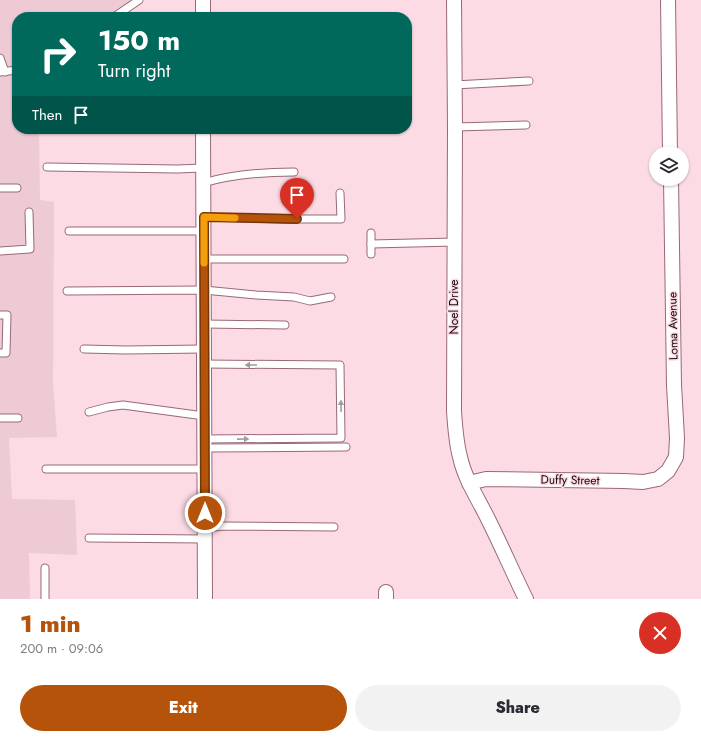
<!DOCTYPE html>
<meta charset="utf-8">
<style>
:root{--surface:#fff;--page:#f2f2f3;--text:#2b2b33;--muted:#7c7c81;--accent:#b45309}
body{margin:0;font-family:Jost,sans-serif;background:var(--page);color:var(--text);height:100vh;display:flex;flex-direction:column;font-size:15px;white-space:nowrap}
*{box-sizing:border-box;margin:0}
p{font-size:13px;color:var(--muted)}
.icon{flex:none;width:22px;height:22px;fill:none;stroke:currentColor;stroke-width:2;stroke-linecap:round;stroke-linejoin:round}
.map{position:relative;height:599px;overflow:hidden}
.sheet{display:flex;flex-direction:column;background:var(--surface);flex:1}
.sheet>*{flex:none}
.banner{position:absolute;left:12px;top:12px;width:400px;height:122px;border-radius:16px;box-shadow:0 1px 3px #0004;background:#00695c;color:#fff;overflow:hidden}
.controls{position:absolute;left:649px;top:146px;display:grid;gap:8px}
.controls a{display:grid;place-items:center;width:40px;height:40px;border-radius:50%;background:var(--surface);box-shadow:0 1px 3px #0004;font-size:20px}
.pin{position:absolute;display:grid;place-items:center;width:34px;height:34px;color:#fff;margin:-41px -17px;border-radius:50% 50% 50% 0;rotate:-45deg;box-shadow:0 0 4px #0007}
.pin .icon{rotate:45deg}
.me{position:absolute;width:44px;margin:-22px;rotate:0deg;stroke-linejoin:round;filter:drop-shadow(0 0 3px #0008)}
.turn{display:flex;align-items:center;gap:14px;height:84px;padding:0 20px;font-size:18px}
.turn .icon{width:52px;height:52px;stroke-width:2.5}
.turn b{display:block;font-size:28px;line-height:34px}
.then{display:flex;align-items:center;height:38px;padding:0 20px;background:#0003;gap:8px;font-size:15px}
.round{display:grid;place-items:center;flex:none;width:42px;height:42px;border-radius:21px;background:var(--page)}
.overview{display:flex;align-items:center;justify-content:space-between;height:68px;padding:0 20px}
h1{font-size:24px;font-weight:800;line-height:30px;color:var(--accent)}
.primary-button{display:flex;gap:8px;margin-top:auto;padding:8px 20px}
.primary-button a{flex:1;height:46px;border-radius:24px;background:var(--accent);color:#fff;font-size:16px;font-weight:800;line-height:46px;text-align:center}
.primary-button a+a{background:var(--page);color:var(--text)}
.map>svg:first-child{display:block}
.built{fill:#eecad4}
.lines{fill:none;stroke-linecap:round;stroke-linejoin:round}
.service-casing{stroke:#986977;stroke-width:9}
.minor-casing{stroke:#986977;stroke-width:16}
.service{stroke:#fff;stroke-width:7}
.minor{stroke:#fff;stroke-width:14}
.oneway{fill:#a29b9e}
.route-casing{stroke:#753606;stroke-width:10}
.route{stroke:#b45309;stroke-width:7}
.slow{stroke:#f59e0b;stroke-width:7}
.labels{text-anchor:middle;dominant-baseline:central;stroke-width:3;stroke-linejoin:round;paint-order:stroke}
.street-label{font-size:12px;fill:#17060c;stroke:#fcdbe4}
</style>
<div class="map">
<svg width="701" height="599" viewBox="0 0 701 599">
<rect width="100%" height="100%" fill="#fcdbe4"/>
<!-- built -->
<g class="built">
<path d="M0,0H131L107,17H17V67L0,69Z"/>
<path d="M17,73V129H39L40,200L54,202L53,384L57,437L9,438L12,499L75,500L77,555L29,553L30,599H0V75Z"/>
</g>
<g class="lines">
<defs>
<g id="service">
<path d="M114,17L139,0"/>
<path d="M0,58L5,72"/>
<path d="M0,72L17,70"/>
<path d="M454,85L529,81"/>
<path d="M455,127L526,125"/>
<path d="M47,167L177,169L203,168"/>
<path d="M203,183C234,174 262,172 294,172"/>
<path d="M0,188H17"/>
<path d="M204,217L283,219H341L340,193"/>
<path d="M69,231H204"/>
<path d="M371,233V254"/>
<path d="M371,244L455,242"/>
<path d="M0,251L30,249L29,212"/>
<path d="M204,259H344"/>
<path d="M67,291L204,290L256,295L294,297L310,301L331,297"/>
<path d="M0,315H7L6,353H0"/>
<path d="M205,324L285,325"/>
<path d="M84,349L125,350L204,349"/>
<path d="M204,364L340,365L341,438L204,439"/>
<path d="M89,412L108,407L123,405L204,416"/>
<path d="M0,418H18"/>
<path d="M205,448L346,447"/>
<path d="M46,469H204"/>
<path d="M205,528L224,526L334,527"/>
<path d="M89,538L205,539"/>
<path d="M45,568V599"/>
</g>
<g id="minor">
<path d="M203,0V17"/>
<path d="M454,0L455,127L454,411C455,426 456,442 460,457C465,480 479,500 489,521C502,547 513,573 526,599"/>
<path d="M668,0L670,153"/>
<path d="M203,129L205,599"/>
<path d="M469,483L486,479L624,481L643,482L658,479L668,471L676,457L677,438L674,385L671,179"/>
<path d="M386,592V599"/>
</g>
</defs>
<!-- service casing -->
<use href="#service" class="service-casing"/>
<!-- minor casing -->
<use href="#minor" class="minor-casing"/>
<!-- service -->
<use href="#service" class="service"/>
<!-- minor -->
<use href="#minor" class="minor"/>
</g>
<!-- one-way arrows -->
<defs><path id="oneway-solid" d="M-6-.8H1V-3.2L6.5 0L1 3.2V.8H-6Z"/></defs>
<g class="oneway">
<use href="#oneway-solid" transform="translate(251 365) rotate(-180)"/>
<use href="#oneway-solid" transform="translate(341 406) rotate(-91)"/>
<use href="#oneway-solid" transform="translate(243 439) rotate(-1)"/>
</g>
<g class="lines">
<defs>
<path id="route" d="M205,513L204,217L297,219"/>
</defs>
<!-- route casing -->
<use href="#route" class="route-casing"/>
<!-- route -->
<use href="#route" class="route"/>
<!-- slow -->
<path class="slow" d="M204,263V217L235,218"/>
</g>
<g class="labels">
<!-- street labels -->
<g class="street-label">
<text transform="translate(454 307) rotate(-90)">Noel Drive</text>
<text transform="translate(673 326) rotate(-91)">Loma Avenue</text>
<text transform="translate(570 480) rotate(1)">Duffy Street</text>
</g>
</g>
</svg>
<div class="controls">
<a><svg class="icon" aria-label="layers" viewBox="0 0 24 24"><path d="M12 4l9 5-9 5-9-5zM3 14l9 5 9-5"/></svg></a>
</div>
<div class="pin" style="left:297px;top:219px;background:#d93025"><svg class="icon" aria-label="arrive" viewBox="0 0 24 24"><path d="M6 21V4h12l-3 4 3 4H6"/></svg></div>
<svg class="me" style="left:205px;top:513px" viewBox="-20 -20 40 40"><circle r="17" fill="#b45309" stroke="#fff" stroke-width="3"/><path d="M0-11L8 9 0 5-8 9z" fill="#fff"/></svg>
<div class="banner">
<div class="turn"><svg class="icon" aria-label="right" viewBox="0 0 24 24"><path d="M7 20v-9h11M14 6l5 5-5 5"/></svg><div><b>150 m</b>Turn right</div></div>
<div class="then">Then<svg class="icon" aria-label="arrive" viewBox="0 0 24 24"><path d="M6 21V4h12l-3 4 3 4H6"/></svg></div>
</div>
</div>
<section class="sheet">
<div class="overview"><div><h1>1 min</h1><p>200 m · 09:06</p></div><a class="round" style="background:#d93025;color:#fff"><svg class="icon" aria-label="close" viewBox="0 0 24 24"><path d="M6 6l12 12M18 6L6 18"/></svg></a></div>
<div class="primary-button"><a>Exit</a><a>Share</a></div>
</section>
